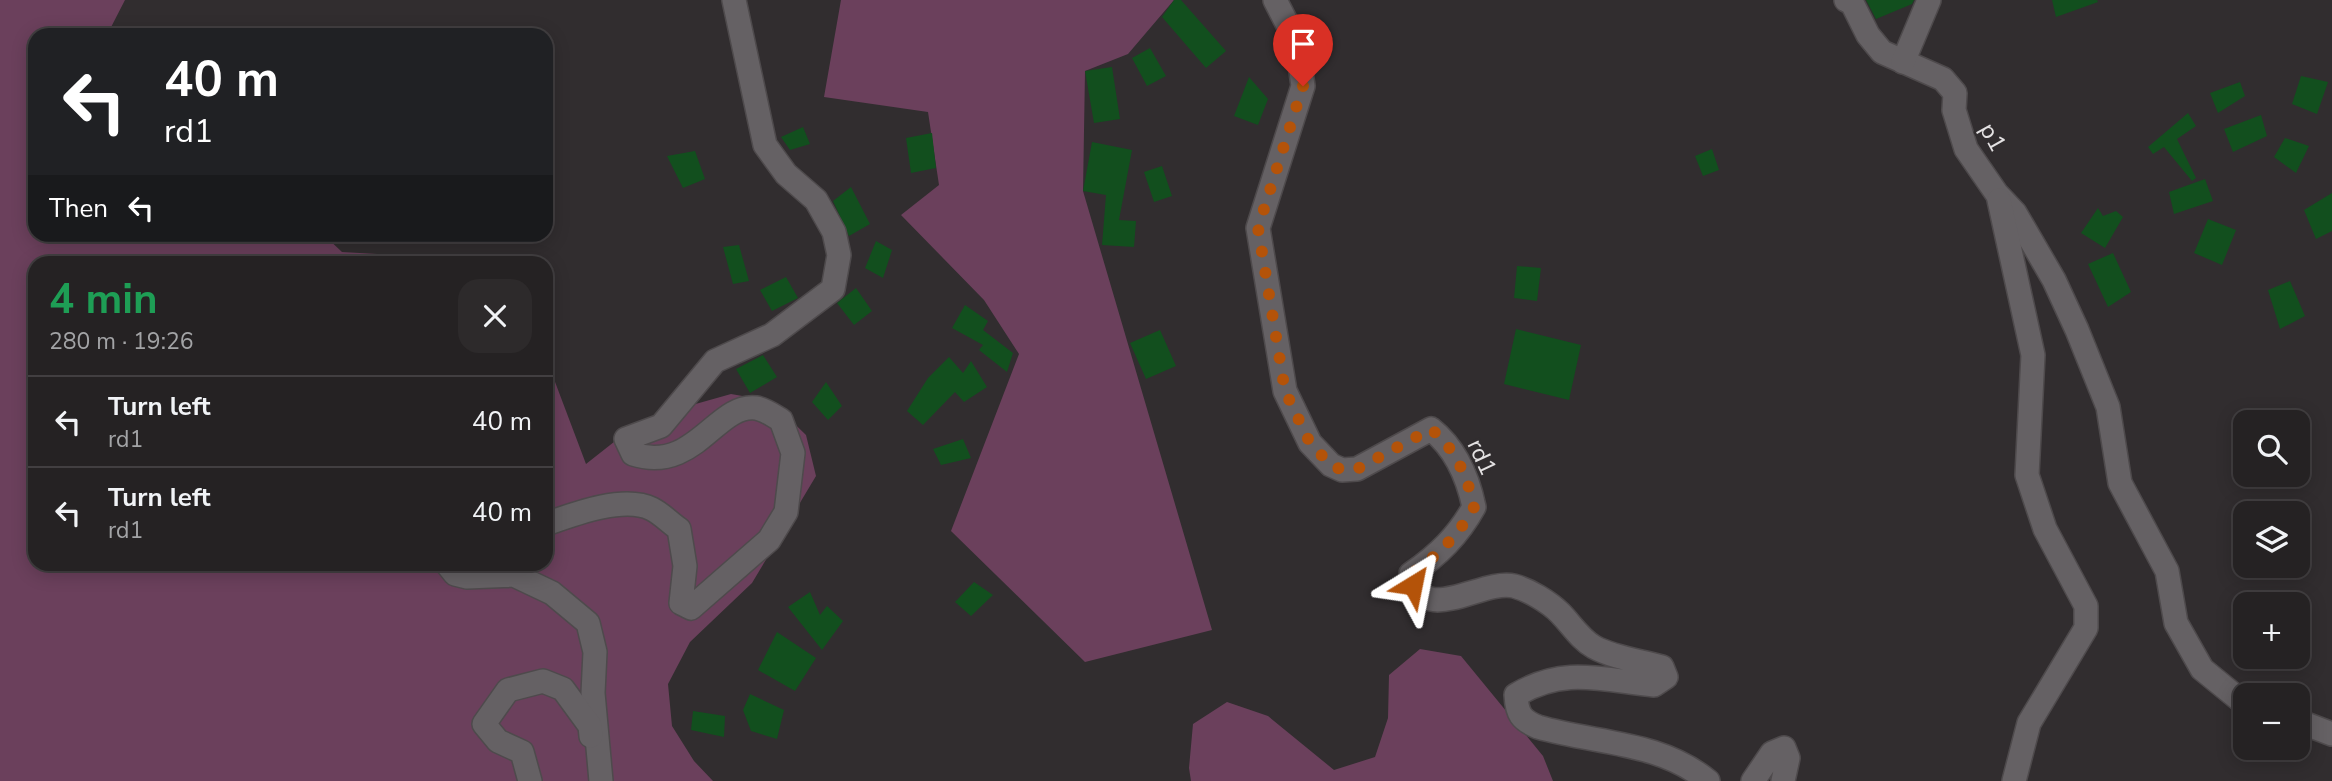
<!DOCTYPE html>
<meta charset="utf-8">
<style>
:root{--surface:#252223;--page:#2d2a2b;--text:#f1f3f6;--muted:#a3a4a6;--line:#423f41}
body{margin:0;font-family:"Nunito Sans",sans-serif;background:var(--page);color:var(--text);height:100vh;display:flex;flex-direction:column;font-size:26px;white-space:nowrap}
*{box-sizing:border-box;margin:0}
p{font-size:23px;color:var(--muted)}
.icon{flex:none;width:38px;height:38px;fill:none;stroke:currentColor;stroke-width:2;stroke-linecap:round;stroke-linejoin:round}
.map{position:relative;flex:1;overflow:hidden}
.details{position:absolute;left:28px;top:256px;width:525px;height:315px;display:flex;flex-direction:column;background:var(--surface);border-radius:21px;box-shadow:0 4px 18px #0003,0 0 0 2px var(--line)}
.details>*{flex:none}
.banner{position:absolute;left:28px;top:28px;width:525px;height:214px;border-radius:21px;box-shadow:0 4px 18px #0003,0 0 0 2px var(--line);background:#202124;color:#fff;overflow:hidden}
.tools{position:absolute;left:2233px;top:410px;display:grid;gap:14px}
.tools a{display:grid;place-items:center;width:77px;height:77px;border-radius:14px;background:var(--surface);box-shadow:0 4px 18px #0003,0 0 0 2px var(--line);font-size:35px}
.pin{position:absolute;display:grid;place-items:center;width:60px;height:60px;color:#fff;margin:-72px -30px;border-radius:50% 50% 50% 0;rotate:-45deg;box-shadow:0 0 7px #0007}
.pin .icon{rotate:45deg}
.me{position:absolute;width:77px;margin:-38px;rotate:35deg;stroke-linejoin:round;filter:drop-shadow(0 0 5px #0008)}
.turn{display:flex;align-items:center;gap:24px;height:147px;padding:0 21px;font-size:32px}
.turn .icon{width:91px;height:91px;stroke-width:2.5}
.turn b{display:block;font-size:49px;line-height:60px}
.then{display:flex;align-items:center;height:66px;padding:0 21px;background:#0003;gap:14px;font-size:26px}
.round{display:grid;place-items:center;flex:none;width:74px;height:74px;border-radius:21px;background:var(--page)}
.summary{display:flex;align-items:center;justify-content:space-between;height:119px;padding:0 21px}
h1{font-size:42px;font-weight:700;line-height:52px;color:#1e9e55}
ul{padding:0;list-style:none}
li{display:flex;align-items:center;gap:21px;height:91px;padding:0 21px;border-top:2px solid var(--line)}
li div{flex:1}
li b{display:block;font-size:26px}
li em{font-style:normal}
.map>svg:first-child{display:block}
.green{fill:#6b405c}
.building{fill:#124f1e}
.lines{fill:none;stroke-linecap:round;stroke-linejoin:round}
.minor-casing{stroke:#4e4a4c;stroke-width:26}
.minor{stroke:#656164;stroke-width:23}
.route{stroke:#b45309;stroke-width:12;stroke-dasharray:0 21.6}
.labels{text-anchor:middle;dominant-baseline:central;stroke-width:5;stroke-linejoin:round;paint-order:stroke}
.street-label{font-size:24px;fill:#e4e2e3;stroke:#312d2f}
</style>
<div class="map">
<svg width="2332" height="781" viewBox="0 0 2332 781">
<rect width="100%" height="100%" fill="#312d2f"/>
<!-- green -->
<g class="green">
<path d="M0,0H125L107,35H35V234L324,235L342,252L466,259L478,262H35V564H546V358L586,464L619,438L692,405L731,394L771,401L806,435L816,476L752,583L690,642L668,684L672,726L694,761L713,781H0Z"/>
<path d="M841,0H1174L1128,54L1085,71L1083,191L1212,630L1085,662L951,531L1019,354L984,300L901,215L939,185L928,112L824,97Z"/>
<path d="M1420,649L1461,656L1543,756L1553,781H1191L1189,768L1193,724L1227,702L1268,716L1334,770L1375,757L1388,718L1389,675Z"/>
</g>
<!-- building -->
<g class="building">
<path d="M1174,0H1181L1226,51L1206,68L1162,17Z"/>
<path d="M1866,0H1914L1912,4L1876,19Z"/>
<path d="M2052,0H2097L2098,2L2056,17Z"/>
<path d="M1150,48L1166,76L1147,86L1132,58Z"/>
<path d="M1112,67L1120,119L1094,123L1085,71Z"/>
<path d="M2301,76L2328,82L2317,114L2292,104Z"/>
<path d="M1249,77L1268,99L1258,125L1234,116Z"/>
<path d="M2240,82L2245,96L2218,113L2210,93Z"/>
<path d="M2188,113L2196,126L2177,139L2196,178L2192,181L2164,147L2153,154L2148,147Z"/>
<path d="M2261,115L2267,136L2233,152L2224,129Z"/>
<path d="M803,127L810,144L790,150L781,137Z"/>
<path d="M932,133L936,168L911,173L906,138Z"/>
<path d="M2285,138L2309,146L2296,173L2274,157Z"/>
<path d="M1092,142L1132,150L1119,220L1136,221L1134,247L1102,245L1106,195L1083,191Z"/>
<path d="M1712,149L1719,170L1703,176L1695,156Z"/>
<path d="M695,151L705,179L683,188L667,156Z"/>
<path d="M1162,166L1172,196L1154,202L1144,172Z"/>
<path d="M2205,179L2213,201L2174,214L2169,192Z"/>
<path d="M851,187L870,224L849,236L833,201Z"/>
<path d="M2332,193V231L2316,239L2304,210Z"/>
<path d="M2098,208L2103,216L2116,211L2123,217L2105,248L2081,233Z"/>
<path d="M2208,219L2236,230L2222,265L2194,253Z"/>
<path d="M876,241L892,250L883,278L865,268Z"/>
<path d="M739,245L749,281L733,284L723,247Z"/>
<path d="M2113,253L2131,292L2108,307L2088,264Z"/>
<path d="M1517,266L1541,268L1537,301L1514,298Z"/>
<path d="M786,277L798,298L772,311L760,290Z"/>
<path d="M2290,281L2305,316L2280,329L2268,290Z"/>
<path d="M856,288L872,311L854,325L837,303Z"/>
<path d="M965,305L988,321L983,330L1013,353L1007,372L979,350L983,345L952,328Z"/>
<path d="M1516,329L1581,345L1569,400L1504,384Z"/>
<path d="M1160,330L1176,366L1146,379L1130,343Z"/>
<path d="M763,355L777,377L750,393L736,369Z"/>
<path d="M949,357L963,373L971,361L987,387L964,402L955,392L923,425L907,411L928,378Z"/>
<path d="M826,382L842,406L828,420L812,402Z"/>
<path d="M963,439L971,458L941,465L933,449Z"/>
<path d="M974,582L993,595L971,616L955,602Z"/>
<path d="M810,592L820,615L827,606L843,621L822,650L788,607Z"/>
<path d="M777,632L816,658L795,691L758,670Z"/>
<path d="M750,694L784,710L777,739L751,731L743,710Z"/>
<path d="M693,711L725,716L724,737L691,730Z"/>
</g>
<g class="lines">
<defs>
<g id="minor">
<path d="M1275,0L1297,43L1303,86L1258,228L1285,391L1310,443L1331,465L1342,470L1357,469L1431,429C1455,448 1468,478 1474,507C1458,536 1438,555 1411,574C1421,629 1482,578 1514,586C1529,590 1549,602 1560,613C1571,624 1580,639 1594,647C1614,658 1641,661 1662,667L1666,677L1654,685C1602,680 1564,666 1516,695C1517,714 1521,720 1538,727C1597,744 1659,741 1708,781"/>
<path d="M1846,0L1852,3L1868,35L1882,52L1943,79L1955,93L1954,110L1966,149L1997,194L2015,213L2054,280L2077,330L2108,407L2120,483L2167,571L2176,623L2202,669L2245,704"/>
<path d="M1903,62L1929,0"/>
<path d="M1999,200L2033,355L2027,475L2045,529L2086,606V628L2029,723L2014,781"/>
<path d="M546,524C574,514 624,495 652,509C662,514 670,523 679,529L685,566L681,603L691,608L769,540L786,512L793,453L781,420C774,416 764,409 756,408C716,403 695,474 633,454L626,439L661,426L715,361L772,335L833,289L839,255L834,232L816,200L786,174L765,145L734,0"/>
<path d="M447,564L455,574L467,577L514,575L552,593L588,623L595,652L593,693L601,781"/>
<path d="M2298,721L2332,734"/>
<path d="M530,781L522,752L498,741L484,724L508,690L543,681L563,689L590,726L591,736"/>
<path d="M1753,781L1772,753L1784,748L1788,758L1783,781"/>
</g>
</defs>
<!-- minor casing -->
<use href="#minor" class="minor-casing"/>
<!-- minor -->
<use href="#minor" class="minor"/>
</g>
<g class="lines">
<!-- route -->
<path class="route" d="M1303,86L1258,228L1285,391L1310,443L1331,465L1342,470L1357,469L1431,429C1455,448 1468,478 1474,507C1458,536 1438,555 1411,574L1413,585"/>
</g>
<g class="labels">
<!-- street labels -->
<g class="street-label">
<text transform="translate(1993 137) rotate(61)">p1</text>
<text transform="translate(1482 457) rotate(65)">rd1</text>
</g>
</g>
</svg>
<div class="tools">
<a><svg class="icon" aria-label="search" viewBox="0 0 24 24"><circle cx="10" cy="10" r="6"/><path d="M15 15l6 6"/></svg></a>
<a><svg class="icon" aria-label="layers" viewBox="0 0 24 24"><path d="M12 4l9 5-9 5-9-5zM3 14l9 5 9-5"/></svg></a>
<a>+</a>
<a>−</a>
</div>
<div class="pin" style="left:1303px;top:86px;background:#d93025"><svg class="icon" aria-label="arrive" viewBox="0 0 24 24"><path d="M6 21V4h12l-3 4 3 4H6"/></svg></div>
<svg class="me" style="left:1413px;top:585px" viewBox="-20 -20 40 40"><path d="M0-17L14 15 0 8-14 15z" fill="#b45309" stroke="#fff" stroke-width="4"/></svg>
<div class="banner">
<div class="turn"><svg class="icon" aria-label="left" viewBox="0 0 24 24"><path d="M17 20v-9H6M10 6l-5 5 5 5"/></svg><div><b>40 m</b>rd1</div></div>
<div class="then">Then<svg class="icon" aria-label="left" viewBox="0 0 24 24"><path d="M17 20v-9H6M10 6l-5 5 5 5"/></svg></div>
</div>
<section class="details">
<div class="summary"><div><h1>4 min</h1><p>280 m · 19:26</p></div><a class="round"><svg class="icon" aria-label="close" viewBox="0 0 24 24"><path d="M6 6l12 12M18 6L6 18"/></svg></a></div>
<ul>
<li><svg class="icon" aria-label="left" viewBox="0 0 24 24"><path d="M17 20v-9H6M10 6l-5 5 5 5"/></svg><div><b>Turn left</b><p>rd1</p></div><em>40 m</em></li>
<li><svg class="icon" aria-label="left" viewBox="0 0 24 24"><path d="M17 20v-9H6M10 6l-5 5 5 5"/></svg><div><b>Turn left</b><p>rd1</p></div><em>40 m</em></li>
</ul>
</section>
</div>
